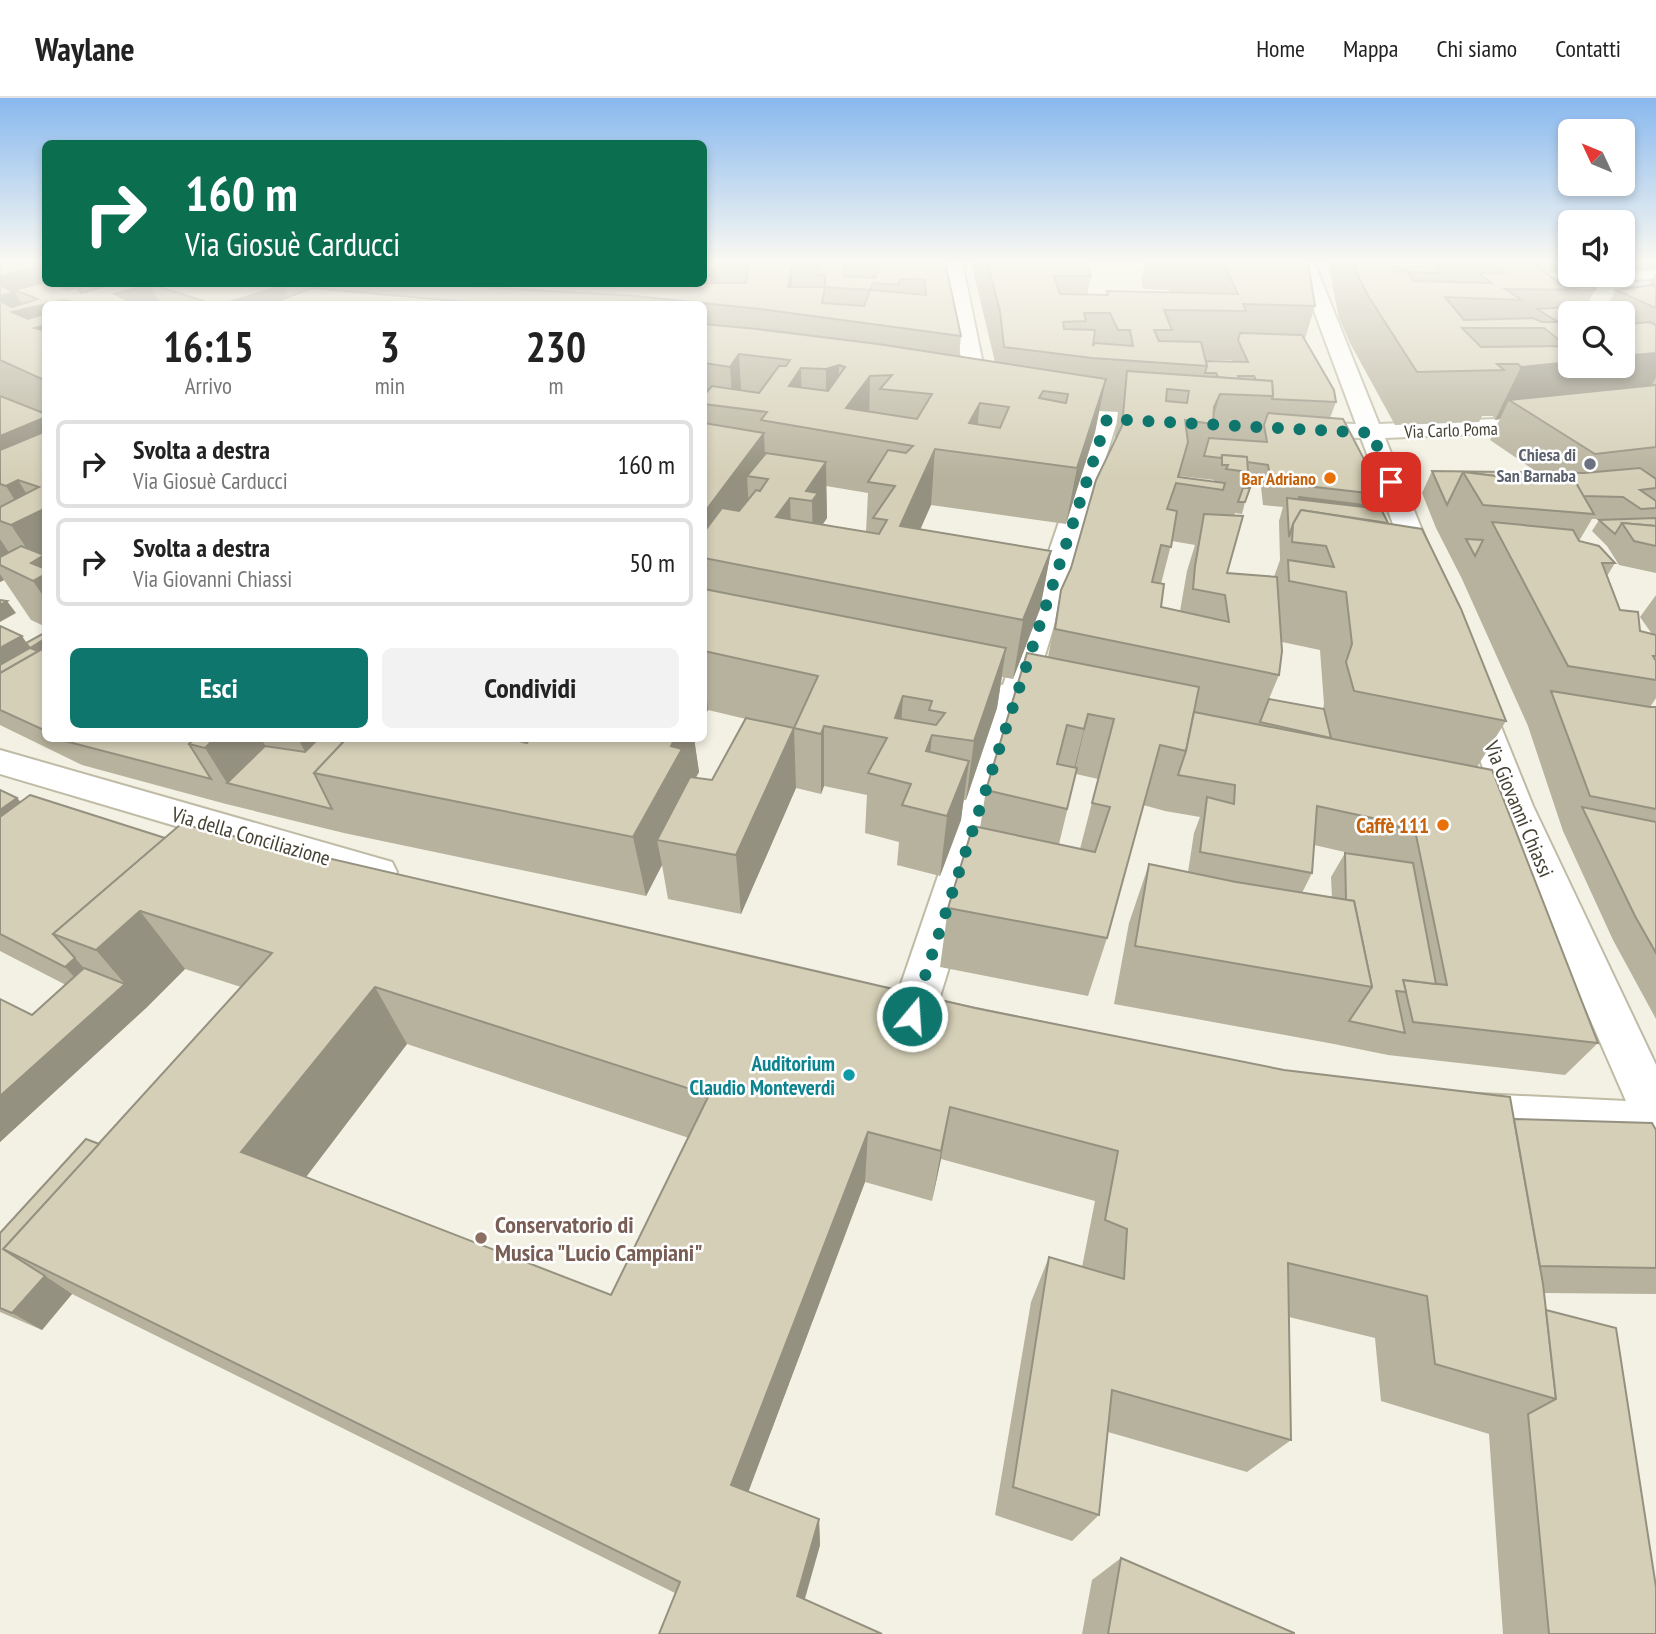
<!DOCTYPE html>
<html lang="it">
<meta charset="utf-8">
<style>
:root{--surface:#fff;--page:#f2f2f2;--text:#222;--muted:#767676;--line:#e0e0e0;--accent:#0f766e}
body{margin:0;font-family:"PT Sans Narrow",sans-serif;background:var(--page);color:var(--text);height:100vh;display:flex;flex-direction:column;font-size:26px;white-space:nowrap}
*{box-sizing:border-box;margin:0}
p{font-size:23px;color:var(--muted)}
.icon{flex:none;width:38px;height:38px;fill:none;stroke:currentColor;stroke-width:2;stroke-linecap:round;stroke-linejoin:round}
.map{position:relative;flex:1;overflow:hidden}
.drawer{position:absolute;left:42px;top:203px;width:665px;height:441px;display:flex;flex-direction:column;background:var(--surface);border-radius:10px;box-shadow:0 4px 10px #0003}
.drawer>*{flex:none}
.guide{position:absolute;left:42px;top:42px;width:665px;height:147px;border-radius:10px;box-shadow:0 4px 10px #0003;background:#0b6e4f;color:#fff;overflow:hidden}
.needle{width:46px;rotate:314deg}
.tools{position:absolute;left:1558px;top:21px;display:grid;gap:14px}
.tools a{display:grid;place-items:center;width:77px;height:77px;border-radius:10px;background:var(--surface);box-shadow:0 4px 10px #0003;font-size:35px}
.pin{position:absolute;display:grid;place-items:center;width:60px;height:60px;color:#fff;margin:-30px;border-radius:14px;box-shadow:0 4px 10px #0006}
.me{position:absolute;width:77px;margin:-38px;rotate:18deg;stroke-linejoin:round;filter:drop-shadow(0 0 5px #0008)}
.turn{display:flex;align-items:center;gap:24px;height:147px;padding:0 28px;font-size:32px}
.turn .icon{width:91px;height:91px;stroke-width:2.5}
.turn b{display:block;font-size:49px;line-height:60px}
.eta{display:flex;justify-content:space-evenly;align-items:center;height:119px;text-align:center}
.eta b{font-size:42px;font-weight:600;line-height:49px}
.action{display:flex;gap:14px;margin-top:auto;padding:14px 28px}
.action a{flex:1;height:80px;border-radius:10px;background:var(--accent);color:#fff;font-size:28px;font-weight:600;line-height:80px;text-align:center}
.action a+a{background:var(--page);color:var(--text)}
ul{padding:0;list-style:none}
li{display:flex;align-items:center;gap:21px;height:88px;margin:0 14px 10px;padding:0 14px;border:4px solid var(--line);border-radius:10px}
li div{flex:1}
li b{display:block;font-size:26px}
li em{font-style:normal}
header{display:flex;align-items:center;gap:42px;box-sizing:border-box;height:98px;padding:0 35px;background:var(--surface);border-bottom:2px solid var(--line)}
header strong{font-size:33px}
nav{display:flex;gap:38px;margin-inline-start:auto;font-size:24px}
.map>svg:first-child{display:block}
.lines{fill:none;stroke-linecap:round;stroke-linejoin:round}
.minor-casing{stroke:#bfbba5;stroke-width:4}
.minor{fill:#fff;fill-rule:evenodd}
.wall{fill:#b7b29d;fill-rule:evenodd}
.shaded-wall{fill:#959180}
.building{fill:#d5cfb7;stroke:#959180;stroke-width:2;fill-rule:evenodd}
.route{stroke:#0f766e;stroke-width:12;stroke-dasharray:0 21.6}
.worship-dot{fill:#6b7280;stroke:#fff;stroke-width:2.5}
.food-dot{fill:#e8710a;stroke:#fff;stroke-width:2.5}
.culture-dot{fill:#0f9aa8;stroke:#fff;stroke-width:2.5}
.education-dot{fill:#8d6e63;stroke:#fff;stroke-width:2.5}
.labels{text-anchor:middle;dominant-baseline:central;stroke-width:5;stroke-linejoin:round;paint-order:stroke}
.far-street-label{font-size:18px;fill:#454133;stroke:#fff}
.far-worship-label{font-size:18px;font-weight:bold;fill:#5b616d;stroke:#fff;text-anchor:end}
.far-food-label{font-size:18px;font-weight:bold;fill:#c56008;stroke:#fff;text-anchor:end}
.street-label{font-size:21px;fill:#454133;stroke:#fff}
.food-label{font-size:21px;font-weight:bold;fill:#c56008;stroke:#fff;text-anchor:end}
.culture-label{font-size:21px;font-weight:bold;fill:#0d838f;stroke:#fff;text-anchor:end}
.near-education-label{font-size:24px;font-weight:bold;fill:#785e54;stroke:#fff;text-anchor:start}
</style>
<header>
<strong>Waylane</strong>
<nav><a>Home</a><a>Mappa</a><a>Chi siamo</a><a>Contatti</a></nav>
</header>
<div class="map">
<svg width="1656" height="1536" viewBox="0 0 1656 1536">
<rect width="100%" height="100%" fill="#f3f1e3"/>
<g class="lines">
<defs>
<g id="minor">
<path d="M944,164H962L991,305L988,310L980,312L969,305Z"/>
<path d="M1296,164H1314L1379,326L1546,319L1554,321L1558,326L1554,331L1546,333L1385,340L1440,477L1436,483L1426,486L1416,483L1412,477L1361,340L1298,338L1290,336L1286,331L1290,326L1298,324L1356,326Z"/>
<path d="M1656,169V181L1501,187L1492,181L1501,175L1570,173V177H1622V171Z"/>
<path d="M1047,307L1168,317L1176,319L1180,324L1176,329L1168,331L1116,327L1034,593L1077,603L1082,610L1077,617L1065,621L1028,613L934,918L927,931L912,936L897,931L890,918L997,606L938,593L933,586L938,579L949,576L1003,587L1093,325L1039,319L1035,314L1039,309Z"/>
<path d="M1473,589L1485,592L1489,599L1533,708L1656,967V1048L1460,1037L1443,1031L1437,1016L1443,1001L1460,995L1626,1003L1497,708L1457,599L1461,592Z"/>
<path d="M0,652L392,764L397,774L392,784L378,788L0,676Z"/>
</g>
</defs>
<!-- minor casing -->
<use href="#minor" class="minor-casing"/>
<!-- minor -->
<use href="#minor" class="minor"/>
</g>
<!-- wall -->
<g class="wall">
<path d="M0,164L46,186H704V164H945L961,238L959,259L995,264L971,164L1068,166L1091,178L1087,197H1106L1107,193L1170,194L1169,192L1143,191L1141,182L1145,164H1308L1315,208L1305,241L1336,304L1330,320L1377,396L1372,408L1373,410L1388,425L1506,623L1477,669L1598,945L1565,977L1388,957L1334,946L1114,906L1129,825L1149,766L1188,774L1194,735L1200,719L1165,713L1143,707L1107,840L1088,898L940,869L948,810L980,730L986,692L1048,559L1061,492L1071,470L1114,345L1118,314L1099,313L1095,334L1066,426L931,407L920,431L1051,453L1040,511L1013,581L1002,579L997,610L966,702H963L961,722L940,778L897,767L899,744L865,735L867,697L824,688L821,696L796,690L741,816L668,801L662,767L646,798L344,735L226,706L82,667L0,627V528L26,545L46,534V640H694L699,674L696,680L712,682L746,621L708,612L704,619V206H46V529L31,522L4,482L0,484ZM1206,262H1232L1233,264L1206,263ZM1179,378L1214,382V384L1178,379ZM1244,387L1261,389L1263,407L1283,409L1279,423L1280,462L1274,479L1227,475L1234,418L1235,415L1242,416L1245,404L1243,390ZM826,388L868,395L866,434L822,427L827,420ZM1172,443L1195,447L1187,473L1180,513L1161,509V486ZM1282,544L1320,552L1324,606L1323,611L1269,601L1279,577ZM1076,676L1098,681L1080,751L1059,746ZM1314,747L1358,757L1345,755L1331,779L1332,800L1302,795L1312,775Z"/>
<path d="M1327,164H1570V177L1601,180L1586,209L1570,215V268H1622V215H1603L1616,192L1649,187L1656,175V475L1619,467L1607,448L1592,433L1599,422L1609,421H1592L1579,443L1615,465L1607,478L1620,512L1640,533L1652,536L1640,519L1656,497V600L1650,609H1656V921L1613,842L1563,733L1528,628L1462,481L1436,430L1422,395L1432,373L1537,374L1490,342L1500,321L1495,322L1493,318H1482L1479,324L1395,327L1350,245L1339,220L1332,186L1333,182H1332ZM1559,175L1556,182L1547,176Z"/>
<path d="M1622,164H1656V172L1622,174Z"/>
<path d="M0,692L17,700L21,704L165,740L1514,1021L1656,1032V1196L1544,1195L1546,1212L1656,1536H1503L1489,1336L1381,1303L1375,1240L1289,1219L1291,1342L1247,1374L1108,1334L1099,1417L1072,1443L995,1417L1031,1204L1049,1159L1082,1169L1095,1103L941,1061L932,1103L865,1084L748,1394L819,1421L820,1447L805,1501L675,1495L72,1196L42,1232L0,1214V1135L99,1046L241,889L185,871L146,910L0,1044V901L32,917L66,887L0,853ZM407,946L689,1040L611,1197L306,1079Z"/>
<path d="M1121,1460L1294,1536H1082L1092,1482Z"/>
</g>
<!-- shaded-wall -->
<g class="shaded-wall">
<path d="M0,164L46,165V186L14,192L24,212L60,189L62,186H79L89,206L64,202L67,206H46V263L0,242Z"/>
<path d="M793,164L792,169L793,215L788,189Z"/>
<path d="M716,165L719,207L713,206L710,178Z"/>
<path d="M1599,185L1595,192H1585L1587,187Z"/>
<path d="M97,186H150L160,206H99L90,188Z"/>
<path d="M283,187L290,206H223Z"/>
<path d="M1570,252V268H1622V258L1656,255V279L1641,305L1509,302L1500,321L1495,322L1521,269Z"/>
<path d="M739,256L742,308L733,310L730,269Z"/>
<path d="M839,267L838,319L826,324V271Z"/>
<path d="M801,270L802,322L789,288Z"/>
<path d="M870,278L869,330L846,310Z"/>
<path d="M1106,281L1095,334L1066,426L1077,370Z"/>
<path d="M1220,296L1212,325L1214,309Z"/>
<path d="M980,305L974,356L969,325Z"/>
<path d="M0,316L46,319V388L39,389L18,382L38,414L46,410V502L33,483L31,465L35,463L11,427L26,420L6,388L0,386Z"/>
<path d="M764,335L766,381L747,378L749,415L704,460V415Z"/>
<path d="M935,351L931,407L897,485L900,428Z"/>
<path d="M826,364L827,420L819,432L813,460L812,403L806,393Z"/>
<path d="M790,400L792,457L776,419Z"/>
<path d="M0,441L22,474L0,467Z"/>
<path d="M1051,453L1040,511L1013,581L1023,522Z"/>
<path d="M0,476L4,482L0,484Z"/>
<path d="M7,503L16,515L0,524V507Z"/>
<path d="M22,538L30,550L46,540V558L0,585V550Z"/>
<path d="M1006,550L997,610L966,702L974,643Z"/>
<path d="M704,569L708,612L704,619Z"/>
<path d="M903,598L899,658L895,620Z"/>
<path d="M1088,616L1074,676L1069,691L1084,631Z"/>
<path d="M824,628V688L821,696V636Z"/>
<path d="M794,630L796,690L741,816L736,757Z"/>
<path d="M932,637L926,697L920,713L926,653Z"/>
<path d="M215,640H261L278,672L227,685L205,650Z"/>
<path d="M298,640H336L316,676Z"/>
<path d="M492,640H525L529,654Z"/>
<path d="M668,640H694L699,674L657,742L662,767L646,798L633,739Z"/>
<path d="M969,663L961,722L940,778L947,718Z"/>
<path d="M17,700L37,724L0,751V712Z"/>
<path d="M140,813L185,871L146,910L0,1044V998L125,886L96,852Z"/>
<path d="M75,860L105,894L96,902L65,869Z"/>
<path d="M375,889L407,946L287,1104L241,1054Z"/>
<path d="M950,1009L941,1061L932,1103L941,1053Z"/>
<path d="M868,1034L865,1084L740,1416L731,1387Z"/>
<path d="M45,1178L72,1196L42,1232L12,1215Z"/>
<path d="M819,1421L820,1447L800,1517L797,1498Z"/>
</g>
<!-- building -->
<g class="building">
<path d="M5,164H46V165L0,179V166Z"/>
<path d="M704,164H845L844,178L875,180L881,164H945L961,238L760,211L635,198L432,186L746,185L749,166L716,165L710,178L704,177ZM792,166L819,167L818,177H825V189L870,192L864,208L822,205L825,189H788ZM900,181L925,182L926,197L870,192L873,185L898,187Z"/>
<path d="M987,164H1029V166H1041V164H1068V166H1087L1091,178H1054L1060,196L1108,197L1107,193L1238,196L1224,167H1188L1187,164H1308L1315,208L1243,206L1246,213L1164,212L1172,232H1154L1159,243L1201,244L1207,268L1092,260L1004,249L1000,213ZM1084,215H1110L1118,232H1130L1133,248L1095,245L1093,248L1095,232L1064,231L1063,224L1086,223Z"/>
<path d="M1354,164H1433L1442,175L1408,174L1403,169H1392L1394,173L1408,174L1413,183L1491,185L1479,175H1504L1492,164H1531L1568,191L1591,188L1595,192L1505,191L1522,202L1445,199L1464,222L1533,220L1542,224H1558L1537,211L1583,208L1596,215H1570V229H1567L1570,231V264L1521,269L1518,266H1497L1504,272L1417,274L1367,196L1356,173ZM1462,230H1544L1567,248L1481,249Z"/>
<path d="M1561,172H1570V177H1593L1601,180L1588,181L1599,185L1587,187Z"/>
<path d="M46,184V186H71L60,189L68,192L77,190L81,195L113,186H274L283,187L223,206H213L150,186L114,196L136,206H60L69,203L64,202L12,214L28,221L44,216L46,217V227L35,230L46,233V283L0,262V203L12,209L38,201L14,192Z"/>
<path d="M0,187L14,194L0,198Z"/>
<path d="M1652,187L1656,188V210L1616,192Z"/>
<path d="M312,190L489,206H270Z"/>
<path d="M19,204L21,205L10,208L8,207Z"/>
<path d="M1649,224L1656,227V255L1622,258V231H1626L1622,229V227Z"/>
<path d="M704,226L757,231L878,246L1106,281L1077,370L935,351L900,428L1051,453L1023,522L704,460V434L722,410L739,413L756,392L760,393L768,381L747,378L766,355L826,364L806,393L818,395L812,403L790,400L776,419L879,436L887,422L873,420L895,388L868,384L888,352L906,355L913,348L761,322L767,314L704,306V297L712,288L759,295L779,268H786L790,262L739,256L730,269L704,265ZM839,267L845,269L828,293L789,288L801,270L826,271ZM892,277L880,291L932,296L917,321L846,310L870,278ZM1043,293L1068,296L1066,305L1039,300ZM980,305L1009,309L1000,330L969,325Z"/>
<path d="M1240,235L1302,237L1334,292L1336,304L1272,301L1273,298L1272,283L1256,282L1254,278H1238L1239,281L1218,279L1216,275H1205L1207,268L1206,263L1248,264L1238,242Z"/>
<path d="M1127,273L1272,283L1273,298L1220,296L1214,309L1213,326L1185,322L1188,344L1178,379L1225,385L1223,392L1176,385L1167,411L1177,413L1171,449L1161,447L1152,484L1164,486L1161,509L1229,524L1225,497L1193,491L1195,468L1204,416L1243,418L1227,475L1277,479L1282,553L1279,577L1055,531L1061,492L1071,470L1096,382L1122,328ZM1167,291L1189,293L1187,305L1166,303Z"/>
<path d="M1656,287V349L1595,356L1509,302Z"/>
<path d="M0,298L46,316V319L0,338Z"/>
<path d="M1268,315L1343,321L1367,367L1377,396L1271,384L1268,367L1247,364V359L1222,357L1221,360L1204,358L1209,340L1267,344L1264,327Z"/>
<path d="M704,325L764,335L704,415Z"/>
<path d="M46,333V410L11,427L0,423V409L39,389L18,382L6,388L0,386V352Z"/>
<path d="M1222,357L1247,359L1248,374L1226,371L1228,367H1222Z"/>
<path d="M1640,370L1656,381V390L1640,392L1656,403V410L1641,411L1623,399L1583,398L1576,385L1512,380L1463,374L1447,407L1432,373L1584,375Z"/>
<path d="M1463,374L1512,380L1576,385L1594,416L1483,407Z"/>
<path d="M1243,390H1250L1245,404H1238Z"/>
<path d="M1299,399L1372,408L1373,410L1299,401Z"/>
<path d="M1287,400L1381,411L1388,425L1301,412L1293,426L1289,439Z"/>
<path d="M1301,412L1422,431L1461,511L1506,623L1354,593L1346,564L1352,546L1346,494L1289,483L1288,462L1334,469L1326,448L1292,444L1293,426Z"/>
<path d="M1656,420V428L1622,425L1615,436L1599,422Z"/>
<path d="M1492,424L1573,432L1579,443L1599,448L1615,465H1602L1620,512L1638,514L1640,533L1656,537V558H1653L1656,563V582L1568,568Z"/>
<path d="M1622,425L1656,428V448L1634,443Z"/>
<path d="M1466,441L1483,442L1475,458Z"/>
<path d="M21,448L44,457L31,465L46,471V476L33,483L0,467V459Z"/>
<path d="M704,491L1006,550L974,643L932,637L926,653L969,663L947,718L902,707L911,686L868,675L887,640L824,628L821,636L794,630L818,578L704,553ZM903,598L932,603L929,612L945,615L936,627L895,620Z"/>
<path d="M0,502L7,503L0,507Z"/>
<path d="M0,528L22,538L0,550Z"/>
<path d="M46,534V540L30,550L26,545Z"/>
<path d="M46,549V633L0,612V575Z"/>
<path d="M30,550L38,553L0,575V567Z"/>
<path d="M1027,555L1199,589L1186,653L1160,647L1107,840L948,810L973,728L1095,754L1110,709L1092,705L1114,621L1088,616L1084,631L1067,627L1057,666L1077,670L1067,711L986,692Z"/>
<path d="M1551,593L1650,609H1656V711L1590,698Z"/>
<path d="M1269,601L1324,611L1331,640L1260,624Z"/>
<path d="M1194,614L1492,672L1598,945L1413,924L1403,882L1447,887L1416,737L1386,723L1317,708L1312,775L1200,754L1207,699L1234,706L1235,687L1178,677L1186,653Z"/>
<path d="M746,620L794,630L736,757L657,742L690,679L712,682Z"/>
<path d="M60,640H195L189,646L211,681L65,643Z"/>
<path d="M195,640H215L205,650L189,646Z"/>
<path d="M319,640H347L314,675L332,711L227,685L265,648L305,654Z"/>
<path d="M347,640H507L527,645L530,640H675L671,648L682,651L633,739L314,675Z"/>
<path d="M0,692L17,700L0,712Z"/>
<path d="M30,697L165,740L53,836L75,860L65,869L0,836V719Z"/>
<path d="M1582,709L1656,724V855L1635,818Z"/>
<path d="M181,726L975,910L1284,972L1510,999L1543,1186L1556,1301L1435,1266L1427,1198L1288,1165L1291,1342L1112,1292L1099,1417L1013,1389L1049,1159L1124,1181L1127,1131L1105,1122L1118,1053L950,1009L941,1053L868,1034L731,1387L819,1421L797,1498L882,1536H659L680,1484L3,1151L272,855L140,813L96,852L53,836ZM375,889L709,997L611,1197L241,1054Z"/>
<path d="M1345,755L1413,765L1436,886L1403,882L1406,894L1396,893L1405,935L1349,923L1372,889L1354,803L1346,802Z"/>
<path d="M1149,766L1236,784L1354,803L1372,889L1135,848Z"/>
<path d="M84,870L125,886L0,998V901L32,917Z"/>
<path d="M1514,1021L1652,1025L1656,1032V1170L1540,1168Z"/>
<path d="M86,1041L99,1046L3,1151L45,1178L12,1215L0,1210V1135Z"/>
<path d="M1546,1212L1616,1230L1656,1489V1536H1549L1528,1316L1556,1301Z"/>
<path d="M1121,1460L1294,1535V1536H1108Z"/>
</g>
<!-- sky -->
<linearGradient id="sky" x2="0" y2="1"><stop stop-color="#88b8ee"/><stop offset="0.43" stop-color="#faf9f2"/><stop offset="1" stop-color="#faf9f2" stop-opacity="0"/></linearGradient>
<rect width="1656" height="379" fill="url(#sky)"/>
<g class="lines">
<!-- route -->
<path class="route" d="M912,918L1107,321L1372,335L1391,384"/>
</g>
<!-- markers -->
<circle class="worship-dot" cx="1590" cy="366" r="7"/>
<g class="food-dot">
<circle cx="1330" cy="380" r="7"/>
<circle cx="1443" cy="727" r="7"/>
</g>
<circle class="culture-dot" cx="849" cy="977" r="7"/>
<circle class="education-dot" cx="481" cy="1140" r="7"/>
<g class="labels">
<!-- far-street labels -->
<g class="far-street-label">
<text transform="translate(1451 332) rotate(-2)">Via Carlo Poma</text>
</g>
<!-- far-worship labels -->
<g class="far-worship-label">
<text x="1576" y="356">Chiesa di<tspan x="1576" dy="21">San Barnaba</tspan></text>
</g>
<!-- far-food labels -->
<g class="far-food-label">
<text x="1316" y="380">Bar Adriano</text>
</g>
<!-- street labels -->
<g class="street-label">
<text transform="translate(1519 711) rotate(67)">Via Giovanni Chiassi</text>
<text transform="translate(251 738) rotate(16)">Via della Conciliazione</text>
</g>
<!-- food labels -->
<g class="food-label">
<text x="1429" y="727">Caffè 111</text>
</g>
<!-- culture labels -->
<g class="culture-label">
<text x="835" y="965">Auditorium<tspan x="835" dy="24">Claudio Monteverdi</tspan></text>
</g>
<!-- near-education labels -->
<g class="near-education-label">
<text x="495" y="1126">Conservatorio di<tspan x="495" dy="28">Musica "Lucio Campiani"</tspan></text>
</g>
</g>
</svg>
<div class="tools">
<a><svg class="needle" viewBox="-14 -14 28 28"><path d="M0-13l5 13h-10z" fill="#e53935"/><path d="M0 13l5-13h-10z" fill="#767676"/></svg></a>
<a><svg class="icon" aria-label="sound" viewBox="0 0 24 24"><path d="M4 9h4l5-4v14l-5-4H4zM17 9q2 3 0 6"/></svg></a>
<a><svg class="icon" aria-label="search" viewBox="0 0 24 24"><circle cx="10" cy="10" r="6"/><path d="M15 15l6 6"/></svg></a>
</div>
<div class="pin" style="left:1391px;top:384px;background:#d93025"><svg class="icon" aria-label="arrive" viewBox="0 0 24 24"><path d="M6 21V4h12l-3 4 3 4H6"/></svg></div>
<svg class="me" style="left:912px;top:918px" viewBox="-20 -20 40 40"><circle r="17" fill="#0f766e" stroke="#fff" stroke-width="3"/><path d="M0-11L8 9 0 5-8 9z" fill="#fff"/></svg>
<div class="guide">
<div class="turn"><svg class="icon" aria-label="right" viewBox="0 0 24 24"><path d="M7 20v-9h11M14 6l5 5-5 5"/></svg><div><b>160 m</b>Via Giosuè Carducci</div></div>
</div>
<section class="drawer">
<div class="eta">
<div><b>16:15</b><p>Arrivo</p></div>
<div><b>3</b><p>min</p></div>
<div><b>230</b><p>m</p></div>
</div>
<ul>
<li><svg class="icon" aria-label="right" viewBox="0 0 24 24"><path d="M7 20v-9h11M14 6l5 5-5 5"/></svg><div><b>Svolta a destra</b><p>Via Giosuè Carducci</p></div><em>160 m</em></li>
<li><svg class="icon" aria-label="right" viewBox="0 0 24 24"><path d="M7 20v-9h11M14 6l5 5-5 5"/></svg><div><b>Svolta a destra</b><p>Via Giovanni Chiassi</p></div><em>50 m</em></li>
</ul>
<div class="action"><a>Esci</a><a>Condividi</a></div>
</section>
</div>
